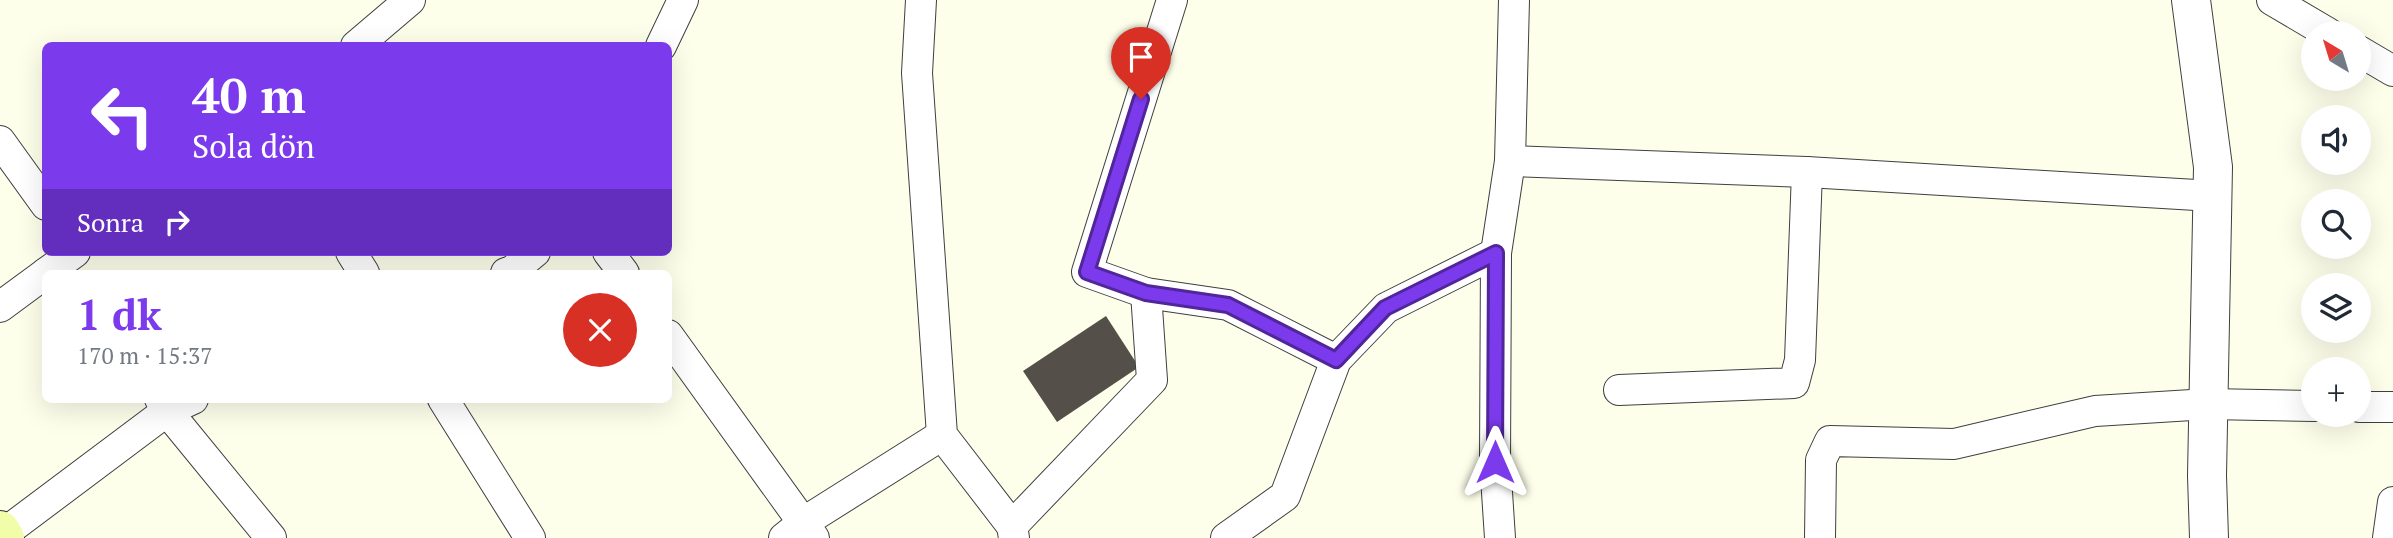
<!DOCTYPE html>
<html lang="tr">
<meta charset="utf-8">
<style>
:root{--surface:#fff;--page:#f2f2f3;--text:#1f2937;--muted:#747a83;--accent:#7c3aed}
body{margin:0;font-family:"PT Serif",serif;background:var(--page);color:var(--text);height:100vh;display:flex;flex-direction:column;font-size:26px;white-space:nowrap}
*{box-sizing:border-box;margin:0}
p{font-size:23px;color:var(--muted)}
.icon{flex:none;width:38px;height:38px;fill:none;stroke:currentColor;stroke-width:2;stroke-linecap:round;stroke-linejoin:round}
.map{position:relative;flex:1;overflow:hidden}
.drawer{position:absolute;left:42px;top:270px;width:630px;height:133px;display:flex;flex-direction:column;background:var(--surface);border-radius:10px;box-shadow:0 7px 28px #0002}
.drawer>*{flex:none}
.top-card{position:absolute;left:42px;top:42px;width:630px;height:214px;border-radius:10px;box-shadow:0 7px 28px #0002;background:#7c3aed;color:#fff;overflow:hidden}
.needle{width:46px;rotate:322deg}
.tools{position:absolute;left:2301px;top:21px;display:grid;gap:14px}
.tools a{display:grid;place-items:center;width:70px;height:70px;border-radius:50%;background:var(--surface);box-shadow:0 7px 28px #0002;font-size:35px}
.pin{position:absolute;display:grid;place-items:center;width:60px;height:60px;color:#fff;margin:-72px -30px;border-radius:50% 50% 50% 0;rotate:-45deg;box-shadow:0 0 7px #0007}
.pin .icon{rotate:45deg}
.me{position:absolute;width:77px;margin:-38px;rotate:0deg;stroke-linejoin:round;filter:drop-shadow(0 0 5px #0008)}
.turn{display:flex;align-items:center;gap:24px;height:147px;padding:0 35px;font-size:32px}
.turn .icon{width:91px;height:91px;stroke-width:2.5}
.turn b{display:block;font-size:49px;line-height:60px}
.then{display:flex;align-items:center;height:66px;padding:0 35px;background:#0003;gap:14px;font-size:26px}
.round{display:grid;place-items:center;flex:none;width:74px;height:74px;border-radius:37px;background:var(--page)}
.overview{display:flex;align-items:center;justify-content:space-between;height:119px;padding:0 35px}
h1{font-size:42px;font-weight:600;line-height:52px;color:var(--accent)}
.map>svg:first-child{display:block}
.building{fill:#545049}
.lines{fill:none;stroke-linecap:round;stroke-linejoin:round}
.minor-casing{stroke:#3f3f3f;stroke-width:32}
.tertiary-casing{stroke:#3f3f3f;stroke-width:40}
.secondary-casing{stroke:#2e2e2e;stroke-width:40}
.minor{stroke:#fff;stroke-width:30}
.tertiary{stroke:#fff;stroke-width:38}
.secondary{stroke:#f1fda8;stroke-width:38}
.route-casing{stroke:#51269a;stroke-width:18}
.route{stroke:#7c3aed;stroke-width:12}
</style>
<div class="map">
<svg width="2393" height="538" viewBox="0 0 2393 538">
<rect width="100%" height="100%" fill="#fdffeb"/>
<!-- building -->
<path class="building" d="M1106,316L1139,367L1057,422L1023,371Z"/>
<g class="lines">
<defs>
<g id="minor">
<path d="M921,0L917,73L942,435L1012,526"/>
<path d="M2272,0L2328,33"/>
<path d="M356,46L410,0"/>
<path d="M661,46L683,0"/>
<path d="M2359,51L2393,71"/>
<path d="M0,141L46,205"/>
<path d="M1510,161L1807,172L2213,196"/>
<path d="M351,252L364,273"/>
<path d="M608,252L624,273"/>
<path d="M46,273L75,252"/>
<path d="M506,273L512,271L535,252"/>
<path d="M1146,293L1087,272L1172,0"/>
<path d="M0,307L46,273"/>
<path d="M668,335L814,538"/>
<path d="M1619,390L1794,383L1800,360L1807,172"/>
<path d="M160,399L167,411L271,538"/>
<path d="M443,399L530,538"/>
<path d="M2359,407H2393"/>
<path d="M3,534L167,411L193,399"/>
<path d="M784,538L804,522L942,435"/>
<path d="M1014,538L1012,526L1152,380L1146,293L1228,305L1336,360"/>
<path d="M1226,538L1285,496L1336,360L1386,308L1496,253"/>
<path d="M1500,538L1495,462L1496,253L1510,161L1514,0"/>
<path d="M1820,538L1821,460L1830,441L1954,444L2095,411L2208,404L2314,406"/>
<path d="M2388,538L2393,502"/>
</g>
<path id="tertiary" d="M2191,0L2213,167L2207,476L2209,538"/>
<path id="secondary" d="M0,530L5,538"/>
</defs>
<!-- minor casing -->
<use href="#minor" class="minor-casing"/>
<!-- tertiary casing -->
<use href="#tertiary" class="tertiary-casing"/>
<!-- secondary casing -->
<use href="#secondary" class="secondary-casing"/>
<!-- minor -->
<use href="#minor" class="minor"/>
<!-- tertiary -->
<use href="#tertiary" class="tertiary"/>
<!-- secondary -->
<use href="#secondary" class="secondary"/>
</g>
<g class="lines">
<defs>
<path id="route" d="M1141,99L1087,272L1146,293L1228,305L1336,360L1385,308L1496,253L1495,462"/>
</defs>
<!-- route casing -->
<use href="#route" class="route-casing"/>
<!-- route -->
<use href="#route" class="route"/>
</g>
</svg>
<div class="tools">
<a><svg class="needle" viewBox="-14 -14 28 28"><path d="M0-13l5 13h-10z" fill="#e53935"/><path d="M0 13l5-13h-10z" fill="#747a83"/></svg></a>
<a><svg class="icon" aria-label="sound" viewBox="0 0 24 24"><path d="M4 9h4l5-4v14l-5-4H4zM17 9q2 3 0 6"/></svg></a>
<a><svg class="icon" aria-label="search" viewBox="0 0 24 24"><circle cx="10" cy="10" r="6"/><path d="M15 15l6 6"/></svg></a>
<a><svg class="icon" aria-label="layers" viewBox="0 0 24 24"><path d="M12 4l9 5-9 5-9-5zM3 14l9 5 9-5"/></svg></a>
<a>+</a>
</div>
<div class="pin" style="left:1141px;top:99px;background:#d93025"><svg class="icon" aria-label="arrive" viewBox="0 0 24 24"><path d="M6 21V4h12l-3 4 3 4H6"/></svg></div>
<svg class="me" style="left:1495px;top:462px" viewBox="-20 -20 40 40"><path d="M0-17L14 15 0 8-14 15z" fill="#7c3aed" stroke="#fff" stroke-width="4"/></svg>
<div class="top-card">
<div class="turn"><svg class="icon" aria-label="left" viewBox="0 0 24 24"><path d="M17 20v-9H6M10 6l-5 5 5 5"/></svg><div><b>40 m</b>Sola dön</div></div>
<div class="then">Sonra<svg class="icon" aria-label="right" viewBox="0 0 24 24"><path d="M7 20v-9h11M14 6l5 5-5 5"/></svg></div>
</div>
<section class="drawer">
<div class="overview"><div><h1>1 dk</h1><p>170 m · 15:37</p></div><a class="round" style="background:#d93025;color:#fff"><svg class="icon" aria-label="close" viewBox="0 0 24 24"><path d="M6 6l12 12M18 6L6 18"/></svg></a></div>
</section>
</div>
